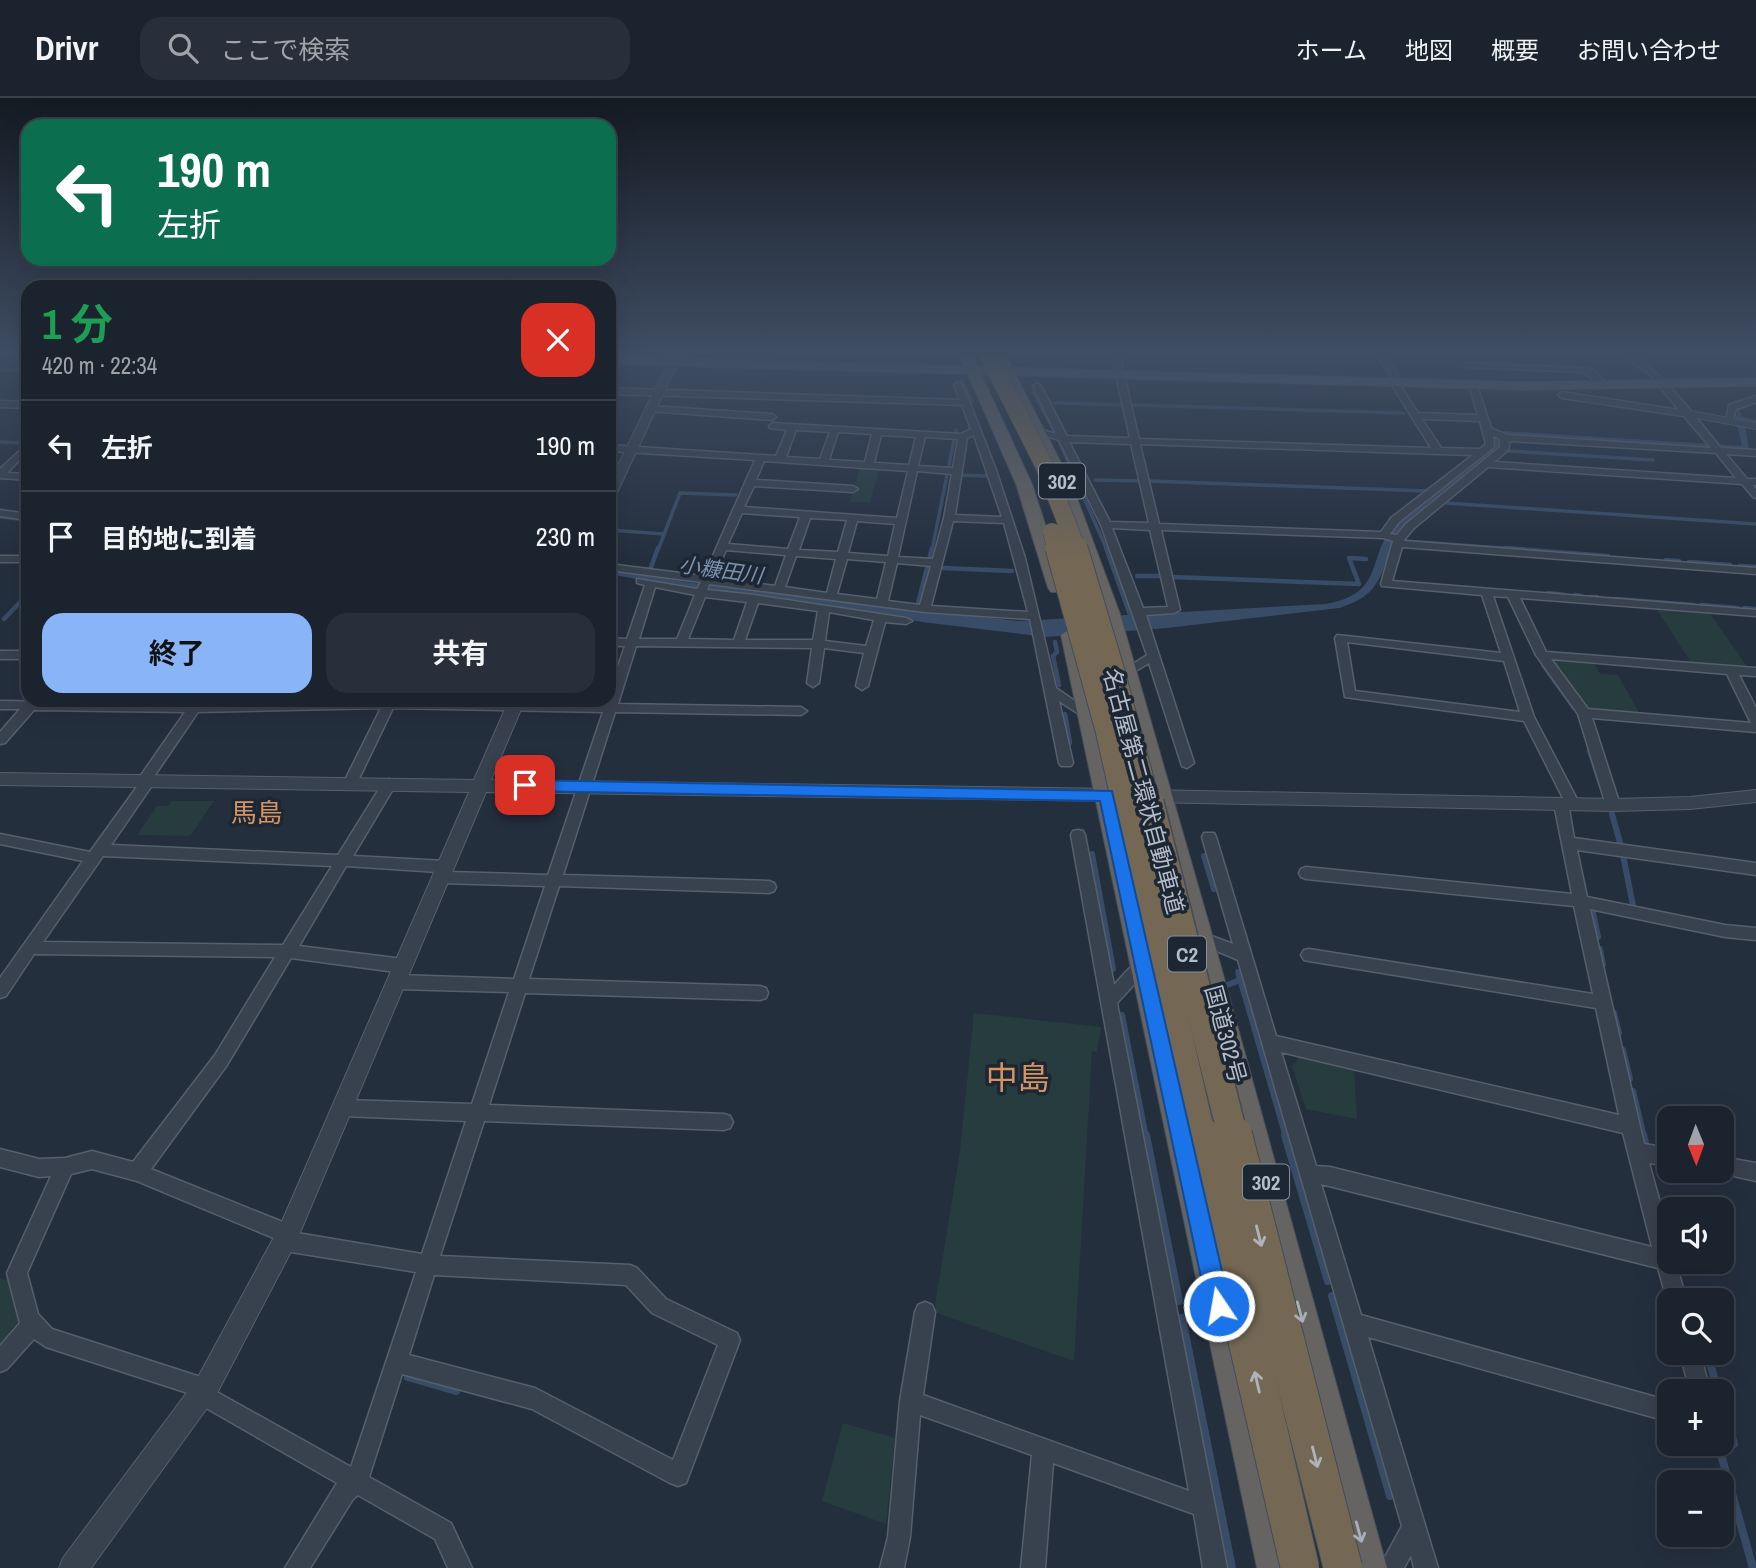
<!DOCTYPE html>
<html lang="ja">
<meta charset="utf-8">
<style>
:root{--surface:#1b232e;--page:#282f3a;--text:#f1f3f6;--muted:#a0a4aa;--line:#39404a;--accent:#8ab4f8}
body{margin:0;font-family:"Archivo Narrow","Noto Sans JP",sans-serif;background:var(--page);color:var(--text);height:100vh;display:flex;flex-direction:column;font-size:26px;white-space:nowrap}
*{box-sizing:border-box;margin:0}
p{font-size:23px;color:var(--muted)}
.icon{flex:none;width:38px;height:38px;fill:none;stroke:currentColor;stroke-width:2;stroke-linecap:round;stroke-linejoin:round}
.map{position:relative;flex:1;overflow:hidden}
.details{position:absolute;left:21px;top:182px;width:595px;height:427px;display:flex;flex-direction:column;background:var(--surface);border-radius:21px;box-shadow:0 7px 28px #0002,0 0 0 2px var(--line)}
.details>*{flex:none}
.top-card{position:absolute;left:21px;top:21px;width:595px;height:147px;border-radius:21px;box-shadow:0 7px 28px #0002,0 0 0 2px var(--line);background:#0b6e4f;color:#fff;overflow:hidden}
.needle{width:46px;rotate:179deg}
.buttons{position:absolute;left:1657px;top:1008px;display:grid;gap:14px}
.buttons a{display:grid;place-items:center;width:77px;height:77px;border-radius:14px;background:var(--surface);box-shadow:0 7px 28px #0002,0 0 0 2px var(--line);font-size:35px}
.pin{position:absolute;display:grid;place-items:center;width:60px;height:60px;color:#fff;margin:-30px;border-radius:14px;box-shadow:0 4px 10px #0006}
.me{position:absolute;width:77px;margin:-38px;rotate:348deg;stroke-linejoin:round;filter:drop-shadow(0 0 5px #0008)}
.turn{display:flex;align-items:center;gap:24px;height:147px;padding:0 21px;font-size:32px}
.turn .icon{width:91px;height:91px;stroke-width:2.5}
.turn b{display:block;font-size:49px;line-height:60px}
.round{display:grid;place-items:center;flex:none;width:74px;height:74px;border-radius:21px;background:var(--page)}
.headline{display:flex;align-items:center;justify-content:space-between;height:119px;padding:0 21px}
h1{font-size:42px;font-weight:700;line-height:52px;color:#1e9e55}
.button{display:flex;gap:14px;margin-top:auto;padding:14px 21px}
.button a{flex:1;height:80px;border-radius:21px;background:var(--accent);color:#111;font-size:28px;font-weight:700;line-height:80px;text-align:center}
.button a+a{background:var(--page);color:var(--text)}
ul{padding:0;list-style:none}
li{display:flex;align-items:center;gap:21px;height:91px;padding:0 21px;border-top:2px solid var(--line)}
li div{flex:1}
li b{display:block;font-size:26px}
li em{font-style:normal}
header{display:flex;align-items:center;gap:42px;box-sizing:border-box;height:98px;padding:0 35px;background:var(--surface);border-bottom:2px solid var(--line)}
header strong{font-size:33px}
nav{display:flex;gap:38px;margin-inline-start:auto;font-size:24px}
.search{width:490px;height:63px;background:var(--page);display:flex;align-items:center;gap:18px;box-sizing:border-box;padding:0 24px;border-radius:21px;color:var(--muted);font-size:26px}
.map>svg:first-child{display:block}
.green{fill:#263c3f}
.water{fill:#394c67}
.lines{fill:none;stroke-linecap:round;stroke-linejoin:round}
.stream-far3{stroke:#394c67;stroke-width:3.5}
.stream-far2{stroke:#394c67;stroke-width:4.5}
.stream-far1{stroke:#394c67;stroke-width:6}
.stream{stroke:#394c67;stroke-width:8}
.minor-casing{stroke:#565f6c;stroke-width:3}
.tertiary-casing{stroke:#565f6c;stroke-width:2}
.primary-casing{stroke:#414a57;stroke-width:2}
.trunk-casing{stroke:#434c59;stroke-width:2}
.minor{fill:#38414e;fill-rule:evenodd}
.tertiary{fill:#38414e;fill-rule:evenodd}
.primary{fill:#56606e;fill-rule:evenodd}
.trunk{fill:#656462;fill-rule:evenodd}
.motorway-bridge-far3-casing{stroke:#434c59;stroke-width:19;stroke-linecap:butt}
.motorway-bridge-far2-casing{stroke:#434c59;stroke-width:25;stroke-linecap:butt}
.motorway-bridge-far1-casing{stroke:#434c59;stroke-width:32;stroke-linecap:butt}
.motorway-bridge-casing{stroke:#434c59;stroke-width:40;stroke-linecap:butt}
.motorway-bridge-far3{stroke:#746855;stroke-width:18}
.motorway-bridge-far2{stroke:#746855;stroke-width:23}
.motorway-bridge-far1{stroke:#746855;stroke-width:29}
.motorway-bridge{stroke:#746855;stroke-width:38}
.oneway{stroke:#aeb4bd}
.oneway2{stroke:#a8afba}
.route{fill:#1a73e8;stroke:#114b97;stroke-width:2}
.labels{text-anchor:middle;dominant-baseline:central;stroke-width:7;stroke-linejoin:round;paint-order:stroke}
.shield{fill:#1d2633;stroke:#878f9c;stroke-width:2}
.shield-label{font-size:21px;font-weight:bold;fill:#b4bcc9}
.far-water-label{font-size:21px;font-style:italic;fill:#7c92b1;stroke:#1d2633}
.street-label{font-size:23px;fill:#b4bcc9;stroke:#1d2633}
.quarter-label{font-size:26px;fill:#d59563;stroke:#1d2633}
.near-quarter-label{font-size:32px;fill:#d59563;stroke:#1d2633}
</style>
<header>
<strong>Drivr</strong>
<div class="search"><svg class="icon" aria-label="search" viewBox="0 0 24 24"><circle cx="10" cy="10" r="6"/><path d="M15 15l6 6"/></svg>ここで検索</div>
<nav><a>ホーム</a><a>地図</a><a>概要</a><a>お問い合わせ</a></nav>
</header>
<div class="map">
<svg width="1756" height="1470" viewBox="0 0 1756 1470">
<rect width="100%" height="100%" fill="#242f3e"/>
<!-- green -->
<g class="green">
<path d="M860,369L879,371L870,405L850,404Z"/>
<path d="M1656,510L1709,514L1748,570L1692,566Z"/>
<path d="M1552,561L1594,565L1600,576L1618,577L1640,616L1585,611L1561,580Z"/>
<path d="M172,703H214L190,738L137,737L157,708H168Z"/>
<path d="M974,915L1101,929L1097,954L1092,953L1074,1263L934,1214L960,1053Z"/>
<path d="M1299,959L1354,971L1357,1021L1306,1011L1292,968Z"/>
<path d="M0,1180L9,1183C21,1222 26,1223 0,1257Z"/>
<path d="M843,1325L895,1340L886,1426L822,1403Z"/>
</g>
<!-- water -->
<path class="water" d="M1735,317L1756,322V325L1744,323L1749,351L1512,337L1501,341L1502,349L1406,425C1377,462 1393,494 1339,510L1167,530L1046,539L922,524L828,507L697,492L609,476V472L700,486L1019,523L1326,506C1389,495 1364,455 1399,422C1427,395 1462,373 1493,349V338L1504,333L1742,348Z"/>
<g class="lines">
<!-- stream-far3 -->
<g class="stream-far3">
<path d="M0,272L28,273"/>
<path d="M962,283L972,304"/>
<path d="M1033,294L1056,336"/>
<path d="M1055,305L1123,307"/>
<path d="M1133,307L1404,315"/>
<path d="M1740,320L1738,311L1756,304"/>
<path d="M1059,343L1107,452"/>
<path d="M0,344L22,345"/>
<path d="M1509,353L1653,362"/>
<path d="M961,377L986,378"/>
<path d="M1095,382L1141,383"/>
<path d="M1149,383L1427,393"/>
<path d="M1446,405L1756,426"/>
<path d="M0,419L28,422"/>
<path d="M609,432L664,436"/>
<path d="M1406,443L1529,452"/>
<path d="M658,452L680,395L736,397"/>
<path d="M932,452L956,332"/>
</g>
<!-- stream-far2 -->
<g class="stream-far2">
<path d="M1106,450L1133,525"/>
<path d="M1505,450L1608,458"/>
<path d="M1666,462L1679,463"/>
<path d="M1689,464L1730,467"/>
<path d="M1739,468L1756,469"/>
<path d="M943,470L1012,473"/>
<path d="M650,472L658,450"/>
<path d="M1137,478H1159"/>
<path d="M1172,479L1359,486L1349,460L1366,461"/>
<path d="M1548,495L1565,497"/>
<path d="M1575,497L1581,498"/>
<path d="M1590,499H1597"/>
<path d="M1616,501L1694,507"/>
<path d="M1701,507L1738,510"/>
<path d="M1744,510L1756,511"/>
<path d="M916,513L932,450"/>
<path d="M4,521L28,496"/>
<path d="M1055,544L1057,554L1053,558L1059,587"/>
<path d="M1543,567L1574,610"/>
<path d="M1065,616L1070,645"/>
<path d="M1589,652L1600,686"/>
</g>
<!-- stream-far1 -->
<g class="stream-far1">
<path d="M1612,716L1621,748"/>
<path d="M1092,756L1113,871"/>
<path d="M1623,757L1633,808"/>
<path d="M1204,758L1214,791"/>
<path d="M1597,811L1592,810L1598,839"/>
<path d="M1600,851L1603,867"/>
<path d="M1238,874L1286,1039"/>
<path d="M1222,889L1240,882"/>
<path d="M1614,915L1619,935"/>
<path d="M1122,917L1146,1039"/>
<path d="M1623,952L1630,981"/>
<path d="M1633,993L1644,1039"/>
</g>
<!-- stream -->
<g class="stream">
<path d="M1146,1037L1179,1203"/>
<path d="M1285,1037L1328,1183"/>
<path d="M1643,1037L1645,1045"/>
<path d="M1332,1198L1390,1398"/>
<path d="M1182,1220L1232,1470"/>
<path d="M1707,1255L1718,1293"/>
<path d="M408,1279L456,1293"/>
<path d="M1722,1307L1734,1346L1722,1344"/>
<path d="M1718,1346L1753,1470"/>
</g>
<defs>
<g id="minor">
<path d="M1113,256H1121L1122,272L1115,270Z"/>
<path d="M1377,256H1385L1399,279L1398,284L1418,315L1478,317L1469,287L1473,284L1477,287L1491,330L1507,337L1711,350L1684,318L1562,300L1558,297L1562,294L1679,312L1650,277L1622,256C1650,255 1702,328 1721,350L1756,352V358L1726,356L1747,381H1756V387H1752L1756,391V400L1753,399L1742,386L1488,369L1414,430L1404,442V443L1756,470V476L1402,449L1392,483L1756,512V518L1520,500L1546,554L1756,570V578L1739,577L1756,610V634L1592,620L1620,707L1613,712L1606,707L1578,616L1536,557L1508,499L1493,498L1534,619L1580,707L1578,711H1569L1574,740L1756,765V777L1577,752L1587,799L1725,827L1756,830V842L1725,839L1590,811L1644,1046L1670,1050V1068L1649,1065L1670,1141V1164H1676L1686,1202H1670L1669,1209L1658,1170L1321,1086L1361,1217L1670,1303V1324L1368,1239L1438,1470H1414L1411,1457L1404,1470H1379L1402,1428L1238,862L1196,844L1193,840L1196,836L1201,834L1233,846L1202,739L1204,735H1214L1216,739L1276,938L1619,1017L1596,910L1309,863L1304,862L1301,857L1304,852L1309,851L1593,896L1574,808L1306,781L1301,779L1299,775L1301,771L1306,769L1572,796L1554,706L1556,702H1564L1524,623L1345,599L1335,540L1337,537L1501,555L1482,497L1382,488L1381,486L1393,443L1384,440L1161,432L1180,512L1174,515L1146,517L1194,665L1187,670L1182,668L1149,565L1127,578L1121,574L1147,557L1101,427L1059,342L1034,334L1039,331L1056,336L1033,288L1037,285L1041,288L1067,338L1130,340L1116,277L1120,275L1124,277L1139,341L1431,350L1390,284L1391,279ZM1422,321L1480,323L1486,346L1480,351L1441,350ZM1493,338L1500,341V349L1406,426L1397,437L1390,436L1399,424L1494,349ZM1510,343L1716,355L1736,380L1494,364L1508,352ZM1069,344L1131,346L1149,425L1110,424ZM1140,346L1438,356L1473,357L1391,420L1381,434L1159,426ZM1112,430L1150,432L1168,509L1143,510ZM1347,544L1504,563L1520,614L1355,593ZM1551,561L1727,576L1751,625L1588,611ZM1281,954L1623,1035L1652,1149L1330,1069L1316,1068Z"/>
<path d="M1468,265L1584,270L1594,272L1604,283L1597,285L1584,274L1465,269V265Z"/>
<path d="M958,284L962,287L970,305L996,372L1025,460L1056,590L1095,617L1093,620H1085L1059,603L1073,665L1071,668H1061L1059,665L1030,521L925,514L709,486L707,492L754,497L906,520L912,523L906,526L885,524L868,588L862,592L856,588L864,555L824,550L819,585L813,589L807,585L812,550L636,548L618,606L801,609L807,613L801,617L615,614L563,777L769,783L774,785L776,789L774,793L769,795L559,788L529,881L760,888L766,890L768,895L766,900L760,902L525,895L489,1007L724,1016L730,1018L733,1024L730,1030L724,1032L484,1023L440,1158L630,1167L637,1170L666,1201L737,1235L740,1242L686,1385L678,1388L670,1385L532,1311L402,1276L369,1379L451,1425L472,1470H448L435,1441L358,1397L353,1401L310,1470H285L337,1385L194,1303L191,1296L46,1249L34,1241L7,1271L0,1274V1248L20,1225L7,1175L51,1078L39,1079L0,1069V1051L39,1061L65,1060L92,1053L133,1064L215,957L275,859L34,856L6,898L0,900V880L83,763L0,746V736L90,754L139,686V680L185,614L34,612L5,645L0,646V634L20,611H0V603L191,606L196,602L203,606L382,602L605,606L609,602V595L625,548H609V540L627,541L645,487L637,485V481L697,491L701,484L609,472V466L704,478L755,362L609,353V347L776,358L787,332L770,330L769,328L773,325L961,336L971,331L962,307L609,296V290L960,302L954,287ZM796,332L830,334L820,361L786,359ZM838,334L872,336L865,364L829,362ZM881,337L916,339L909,367L874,365ZM974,337L1002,419L955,417L967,340ZM925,339L958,341L953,370L918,368ZM764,363L908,373L897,420L744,409L754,388L853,394L858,391L853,388L756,382ZM917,373L952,376L944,420L933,461L898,459ZM742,415L800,419L788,451L728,446ZM810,420L847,422L838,454L799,452ZM857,423L895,426L888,458L848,455ZM953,423L1004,425L1028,514L931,508ZM726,452L786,457L775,488L714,480ZM796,458L836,461L827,495L785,489ZM847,461L886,464L877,501L837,496ZM897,465L931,468L920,507L888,503ZM655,489L695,497L677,541H639ZM705,499L747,504L734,542L688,541ZM758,505L818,513L813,542H745ZM829,514L874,522L866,548L825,543ZM381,610L343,686L345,689H355L393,610L603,614L548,777L448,774L452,769L450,765L445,763L353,758L396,686L389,681L384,683L338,757L111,747L153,686L155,683L153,680L198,614ZM103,758L332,768L283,847L43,844ZM346,768L438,774L434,779L436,783L441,785L545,788L514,881L397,877L391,879L389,884L391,889L397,891L509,894L472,1006L343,1002L337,1004L334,1010L337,1016L343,1018L466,1023L422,1156L297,1135L295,1129L151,1071L227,967L291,860L403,875L409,873L411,868L409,863L403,861L299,848ZM92,1071L137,1083L276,1141L278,1150L285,1153L416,1174L351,1369L215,1293L213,1283L52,1231L38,1216L27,1175L71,1076ZM434,1177L626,1187L652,1215L718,1247L673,1362L535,1290L409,1257Z"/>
<path d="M1756,298V304L1736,311L1732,324H1726L1729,307Z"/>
<path d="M0,303L28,304V310L0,309Z"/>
<path d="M651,308L772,316L776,319L772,322L648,313L647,311Z"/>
<path d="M28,345V353L7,375L28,376V382L0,380V371Z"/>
<path d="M0,412L28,416V422L0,418Z"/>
<rect x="0" y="458" width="28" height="6"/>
<rect x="0" y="553" width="28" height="8"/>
<path d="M1078,732L1083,733L1085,737L1114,887C1124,877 1135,859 1150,862L1152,867L1117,905L1227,1470H1203L1194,1416L1053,1365L1045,1470H1021L1032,1357L920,1317L910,1439L904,1470H880L888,1439L900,1303L915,1214L918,1207L925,1204L932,1207L935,1214L923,1297L1189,1393L1071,737L1073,733Z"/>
<path d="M1722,1059L1756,1065V1083L1716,1074L1722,1073Z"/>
<path d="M1680,1255H1700L1710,1293H1690Z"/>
</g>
<g id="tertiary">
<path d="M672,256H682L615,399L609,403V386Z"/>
<path d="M1685,312L1756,325V331L1681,317V313Z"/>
<path d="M509,602H525L491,682L1116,691L1124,697L1116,703L486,694L296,1144L215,1299L91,1470H59L63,1460L197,1281L280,1128L469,694L0,687V675L474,682Z"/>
<path d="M1148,692L1613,701L1690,699L1756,692V704L1690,711L1613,713L1148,704L1140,698Z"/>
</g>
<path id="primary" d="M609,258L1522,284L1756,280V288L1522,292L609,266Z"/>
<g id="trunk">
<path d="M959,256H972L1032,386L1066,490L1063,494H1051L1048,490L1016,386Z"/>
<path d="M992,256H1005L1071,384L1120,516L1213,840L1387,1470H1349L1189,840L1102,516L1055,384Z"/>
<path d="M1070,531L1079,537L1295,1470H1257L1061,537Z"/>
</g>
</defs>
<!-- minor casing -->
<use href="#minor" class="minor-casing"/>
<!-- tertiary casing -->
<use href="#tertiary" class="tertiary-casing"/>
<!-- primary casing -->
<use href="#primary" class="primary-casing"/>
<!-- trunk casing -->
<use href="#trunk" class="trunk-casing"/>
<!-- minor -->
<use href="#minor" class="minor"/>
<!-- tertiary -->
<use href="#tertiary" class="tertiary"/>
<!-- primary -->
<use href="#primary" class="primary"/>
<!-- trunk -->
<use href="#trunk" class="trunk"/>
<defs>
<g id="motorway-bridge-far3">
<path d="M988,256L1045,369L1077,452"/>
<path d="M1052,434L1057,452"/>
</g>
<g id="motorway-bridge-far2">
<path d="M1057,450L1107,632L1124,707"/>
<path d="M1076,450L1112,570L1149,707"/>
</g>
<g id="motorway-bridge-far1">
<path d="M1124,705L1201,1039"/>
<path d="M1149,705L1233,1039"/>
</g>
<g id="motorway-bridge">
<path d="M1200,1037L1300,1470"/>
<path d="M1233,1037L1343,1470"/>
</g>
</defs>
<!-- motorway-bridge-far3 casing -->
<use href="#motorway-bridge-far3" class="motorway-bridge-far3-casing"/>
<!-- motorway-bridge-far2 casing -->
<use href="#motorway-bridge-far2" class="motorway-bridge-far2-casing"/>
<!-- motorway-bridge-far1 casing -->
<use href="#motorway-bridge-far1" class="motorway-bridge-far1-casing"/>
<!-- motorway-bridge casing -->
<use href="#motorway-bridge" class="motorway-bridge-casing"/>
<!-- motorway-bridge-far3 -->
<use href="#motorway-bridge-far3" class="motorway-bridge-far3"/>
<!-- motorway-bridge-far2 -->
<use href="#motorway-bridge-far2" class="motorway-bridge-far2"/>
<!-- motorway-bridge-far1 -->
<use href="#motorway-bridge-far1" class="motorway-bridge-far1"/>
<!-- motorway-bridge -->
<use href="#motorway-bridge" class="motorway-bridge"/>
</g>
<!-- one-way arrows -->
<defs><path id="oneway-shaft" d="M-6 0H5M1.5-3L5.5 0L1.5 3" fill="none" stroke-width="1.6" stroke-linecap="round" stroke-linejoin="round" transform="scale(1.75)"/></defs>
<g class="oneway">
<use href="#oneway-shaft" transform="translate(1259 1138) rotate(76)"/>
<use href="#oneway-shaft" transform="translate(1257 1284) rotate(-103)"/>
<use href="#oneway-shaft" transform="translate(1315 1359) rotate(76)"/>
</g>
<g class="oneway2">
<use href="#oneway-shaft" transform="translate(1300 1214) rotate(75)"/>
<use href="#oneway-shaft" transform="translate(1359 1434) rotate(75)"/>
</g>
<!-- sky -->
<linearGradient id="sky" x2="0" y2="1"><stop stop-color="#141a22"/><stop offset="0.55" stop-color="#3f4d63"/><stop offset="1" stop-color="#3f4d63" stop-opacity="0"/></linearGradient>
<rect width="1756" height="462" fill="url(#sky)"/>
<!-- route -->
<path class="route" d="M525,682L1112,693L1230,1208L1227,1216L1219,1219L1211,1216L1207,1208L1100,703L525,693L517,687Z"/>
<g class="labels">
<!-- shield labels -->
<g class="shield">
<rect x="1039" y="365.5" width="46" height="35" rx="5"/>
<rect x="1168" y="838.5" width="38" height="35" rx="5"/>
<rect x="1243" y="1066.5" width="46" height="35" rx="5"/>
</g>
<g class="shield-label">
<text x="1062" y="383">302</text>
<text x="1187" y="856">C2</text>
<text x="1266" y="1084">302</text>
</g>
<!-- far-water labels -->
<g class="far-water-label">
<text transform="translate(721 472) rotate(8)">小糠田川</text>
</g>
<!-- street labels -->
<g class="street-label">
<text transform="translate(1144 693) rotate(75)">名古屋第二環状自動車道</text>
<text transform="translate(1226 936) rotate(75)">国道302号</text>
</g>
<!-- quarter labels -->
<g class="quarter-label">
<text x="257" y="714">馬島</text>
</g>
<!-- near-quarter labels -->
<g class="near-quarter-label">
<text x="1018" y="979">中島</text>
</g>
</g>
</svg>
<div class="buttons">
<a><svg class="needle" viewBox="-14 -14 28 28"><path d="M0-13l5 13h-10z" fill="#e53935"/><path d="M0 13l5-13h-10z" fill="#a0a4aa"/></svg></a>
<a><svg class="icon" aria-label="sound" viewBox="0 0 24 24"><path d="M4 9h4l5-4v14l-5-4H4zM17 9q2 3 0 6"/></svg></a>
<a><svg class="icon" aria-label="search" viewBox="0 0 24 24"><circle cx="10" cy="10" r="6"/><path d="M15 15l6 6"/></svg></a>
<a>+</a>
<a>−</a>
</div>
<div class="pin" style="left:525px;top:687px;background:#d93025"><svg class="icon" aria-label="arrive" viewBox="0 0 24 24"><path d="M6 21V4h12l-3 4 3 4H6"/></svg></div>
<svg class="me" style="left:1219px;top:1208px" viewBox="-20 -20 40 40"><circle r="17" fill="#1a73e8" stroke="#fff" stroke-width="3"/><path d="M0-11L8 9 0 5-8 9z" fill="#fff"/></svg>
<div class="top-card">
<div class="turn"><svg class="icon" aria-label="left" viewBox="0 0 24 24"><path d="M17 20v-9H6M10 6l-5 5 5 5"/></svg><div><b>190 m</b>左折</div></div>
</div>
<section class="details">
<div class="headline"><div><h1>1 分</h1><p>420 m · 22:34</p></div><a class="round" style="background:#d93025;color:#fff"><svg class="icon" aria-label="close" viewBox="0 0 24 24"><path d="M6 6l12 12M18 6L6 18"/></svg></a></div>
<ul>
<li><svg class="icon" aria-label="left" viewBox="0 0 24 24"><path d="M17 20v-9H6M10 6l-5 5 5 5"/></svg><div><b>左折</b></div><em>190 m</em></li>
<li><svg class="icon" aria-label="arrive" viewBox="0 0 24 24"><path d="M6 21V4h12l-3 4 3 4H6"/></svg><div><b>目的地に到着</b></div><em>230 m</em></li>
</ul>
<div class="button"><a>終了</a><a>共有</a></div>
</section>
</div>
